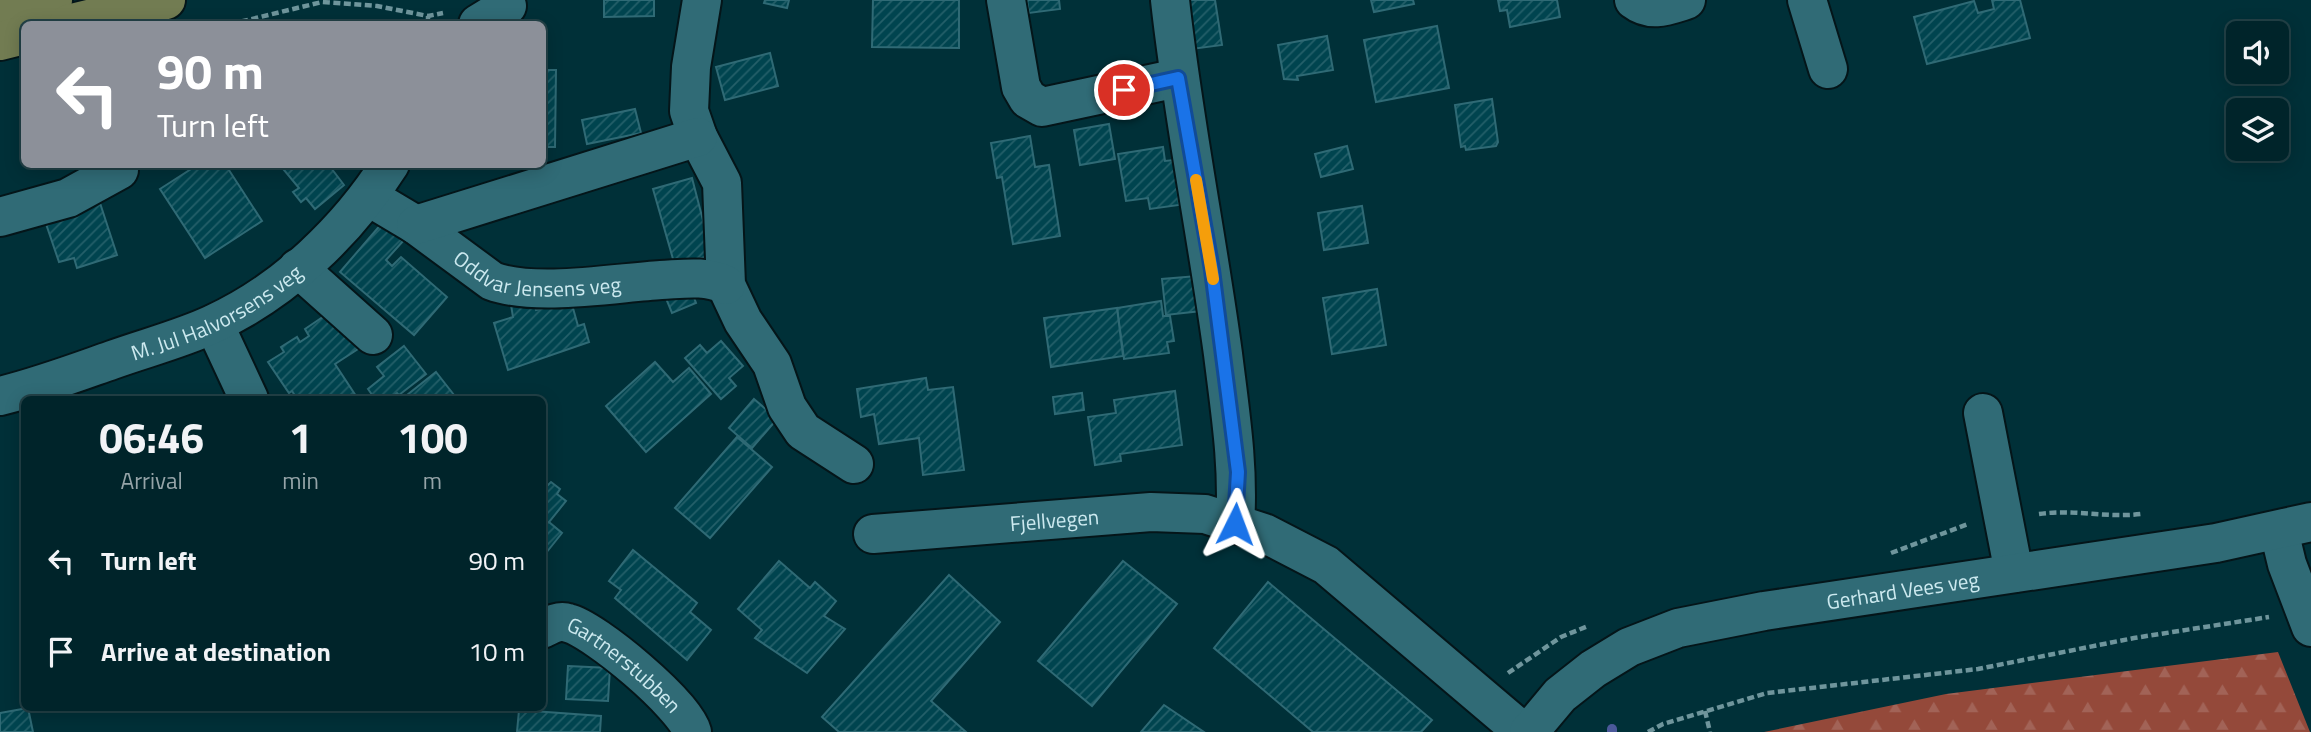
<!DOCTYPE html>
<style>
:root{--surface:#00242a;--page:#0a2c32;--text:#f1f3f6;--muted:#95a4a8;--line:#224147}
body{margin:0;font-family:"Titillium Web",sans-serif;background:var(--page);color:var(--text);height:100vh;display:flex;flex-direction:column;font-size:26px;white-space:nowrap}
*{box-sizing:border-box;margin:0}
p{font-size:23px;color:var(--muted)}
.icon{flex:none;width:38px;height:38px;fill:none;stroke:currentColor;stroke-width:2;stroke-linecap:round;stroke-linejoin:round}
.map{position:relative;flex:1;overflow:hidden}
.details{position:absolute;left:21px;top:396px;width:525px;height:315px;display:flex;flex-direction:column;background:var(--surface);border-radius:10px;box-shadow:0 4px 18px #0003,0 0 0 2px var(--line)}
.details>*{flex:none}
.guide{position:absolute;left:21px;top:21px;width:525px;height:147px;border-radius:10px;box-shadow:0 4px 18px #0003,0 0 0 2px var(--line);background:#8c9099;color:#fff;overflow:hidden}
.controls{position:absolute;left:2226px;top:21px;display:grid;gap:14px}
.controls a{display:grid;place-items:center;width:63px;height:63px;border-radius:10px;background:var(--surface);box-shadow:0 4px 18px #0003,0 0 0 2px var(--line);font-size:35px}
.pin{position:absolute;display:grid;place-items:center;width:60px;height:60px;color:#fff;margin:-30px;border:4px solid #fff;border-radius:50%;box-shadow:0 2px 7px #0007}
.me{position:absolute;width:77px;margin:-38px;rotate:3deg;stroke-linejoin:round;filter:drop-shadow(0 0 5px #0008)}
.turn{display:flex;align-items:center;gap:24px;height:147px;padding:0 21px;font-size:32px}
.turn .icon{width:91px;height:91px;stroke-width:2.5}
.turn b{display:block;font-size:49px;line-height:60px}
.eta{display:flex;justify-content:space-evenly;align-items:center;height:119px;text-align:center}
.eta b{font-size:42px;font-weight:700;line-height:49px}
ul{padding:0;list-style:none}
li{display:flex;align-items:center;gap:21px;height:91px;padding:0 21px}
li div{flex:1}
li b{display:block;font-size:26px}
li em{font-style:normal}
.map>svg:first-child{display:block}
.forest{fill:url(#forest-firs)}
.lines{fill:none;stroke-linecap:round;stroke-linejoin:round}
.stream{stroke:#4b599a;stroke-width:10}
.building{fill:url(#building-hatch);stroke:#2f6a75;stroke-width:2}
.minor-casing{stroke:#041519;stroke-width:42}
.major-casing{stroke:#041519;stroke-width:42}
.path{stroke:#6f959c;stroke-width:4.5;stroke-dasharray:7 3.5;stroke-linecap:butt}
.minor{stroke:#306b76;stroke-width:38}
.major{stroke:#727c52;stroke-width:38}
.route-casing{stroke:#114b97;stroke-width:18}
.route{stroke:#1a73e8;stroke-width:12}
.slow{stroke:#f59e0b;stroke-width:12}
.labels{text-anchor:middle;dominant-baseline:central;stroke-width:7;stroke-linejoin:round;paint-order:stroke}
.street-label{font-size:21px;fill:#cce9ef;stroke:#00161a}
</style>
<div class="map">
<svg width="2311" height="732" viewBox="0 0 2311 732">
<defs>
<pattern id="forest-firs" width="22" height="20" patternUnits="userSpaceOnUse" patternTransform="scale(1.75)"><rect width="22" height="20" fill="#94493a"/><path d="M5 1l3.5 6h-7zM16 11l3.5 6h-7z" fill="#a26357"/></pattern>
<pattern id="building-hatch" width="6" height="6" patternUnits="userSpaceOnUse" patternTransform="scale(1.75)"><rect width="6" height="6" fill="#00444f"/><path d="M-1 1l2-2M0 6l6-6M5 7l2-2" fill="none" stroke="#245f69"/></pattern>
</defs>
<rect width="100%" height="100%" fill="#003038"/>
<!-- forest -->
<path class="forest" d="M2278,652L2310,732H1764L1946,694Z"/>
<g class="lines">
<!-- stream -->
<path class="stream" d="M1612,729V732"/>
</g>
<!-- building -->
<g class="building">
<path d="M604,0H654V16L604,17Z"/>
<path d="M765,0H789L787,8L764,3Z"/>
<path d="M873,0H959V48L872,47Z"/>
<path d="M1027,0H1059L1060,9L1029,13Z"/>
<path d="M1184,0H1215L1222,45L1192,49Z"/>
<path d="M1371,0H1413L1414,4L1374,12Z"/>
<path d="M1498,0H1557L1560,17L1510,27L1507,10L1500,11Z"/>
<path d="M1992,0H2020L2030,38L1927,64L1914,17L1974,1L1978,13L1994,9Z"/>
<path d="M1437,26L1449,88L1376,102L1364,40Z"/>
<path d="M1327,36L1333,70L1297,76L1298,80L1284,79L1278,45Z"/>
<path d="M770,53L778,86L725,100L716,67Z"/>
<path d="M542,70H556L555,147H542Z"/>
<path d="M1492,99L1498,142L1496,146L1466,150L1465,146L1461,147L1455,105Z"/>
<path d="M635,109L641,133L587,144L582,120Z"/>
<path d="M1109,124L1115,159L1080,165L1074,130Z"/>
<path d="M1030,136L1035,167L1049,165L1060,236L1013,244L1002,177L997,178L991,143Z"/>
<path d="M1347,146L1353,169L1321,177L1315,154Z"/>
<path d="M1163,147L1165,161L1174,160L1179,205L1150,209L1148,198L1126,201L1118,154Z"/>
<path d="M199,164H225L262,221L205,258L160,189Z"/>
<path d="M279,164H328L344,185L315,209L306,198L301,202L293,192L299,188Z"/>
<path d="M692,178L712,255L675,266L653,189Z"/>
<path d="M100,203L117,255L77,268L74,258L59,262L45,221Z"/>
<path d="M1362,206L1368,243L1324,250L1318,213Z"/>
<path d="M383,222L404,240L386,260L392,266L401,257L447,297L414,335L340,272Z"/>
<path d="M1197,276L1201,311L1166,315L1162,279Z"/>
<path d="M688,281L696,303L672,313L663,291Z"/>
<path d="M1377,289L1386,345L1332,354L1323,298Z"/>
<path d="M510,299L534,302L536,310L571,301L578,326L584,324L589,342L508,370L494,323L513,317Z"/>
<path d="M1161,301L1163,316H1170L1174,341L1167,342L1169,353L1124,359L1117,308Z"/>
<path d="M1117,308L1123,356L1051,367L1044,318Z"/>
<path d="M330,312L358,349L335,364L358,399H297L292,391L289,393L268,362L284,352L281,347L297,337L300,342L309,336L305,329Z"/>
<path d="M721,341L743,366L729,378L736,386L721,399L685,358L700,345L707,353Z"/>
<path d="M404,346L426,374L399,395L397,393L389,399H375L368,389L384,376L377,367Z"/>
<path d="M655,362L673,382L689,368L711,394L646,452L606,406Z"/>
<path d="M436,372L454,395L448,399H402Z"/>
<path d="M926,378L928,390L953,387L964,470L923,475L919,438L879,444L874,414L861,417L857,389Z"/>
<path d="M1175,391L1182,445L1120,454L1121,461L1095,465L1088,417L1116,413L1114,400Z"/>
<path d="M1082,393L1084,410L1055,414L1053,397Z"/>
<path d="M754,399L777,419L752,448L729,428Z"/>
<path d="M737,437L772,467L710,538L675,508Z"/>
<path d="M551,482L560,489L557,494L566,501L549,522L562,533L542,558V483L547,486Z"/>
<path d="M633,550L697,603L690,612L711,630L687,660L615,598L621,590L609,581Z"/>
<path d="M779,561L810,588L815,582L836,601L824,616L845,629L807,673L755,638L762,630L738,609Z"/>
<path d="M1123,561L1177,604L1092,706L1038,661Z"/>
<path d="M949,575L1000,622L931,701L966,732H839L822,717Z"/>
<path d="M1268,582L1432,720L1421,732H1313L1214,648Z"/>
<path d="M568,666L610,668L608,701L566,699Z"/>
<path d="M1164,705L1204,732H1141Z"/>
<path d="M28,708L33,732H0V713Z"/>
<path d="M519,710L601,716L600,732H517Z"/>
</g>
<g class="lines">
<defs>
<g id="minor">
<path d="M702,0L691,67L689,111L698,137L722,183L726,285L743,321L772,364L787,407L803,431L854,464"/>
<path d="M1006,0L1021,87L1028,99L1042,107L1178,78"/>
<path d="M1170,0C1183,119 1207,236 1223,354C1230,411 1239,466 1235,524"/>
<path d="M1634,0C1651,13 1667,6 1686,0"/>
<path d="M1807,0L1828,69"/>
<path d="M478,24L507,6"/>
<path id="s1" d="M369,197L416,225L492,281C535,297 614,283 661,280C683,279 705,275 726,285"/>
<path d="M0,217L68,198L119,170"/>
<path d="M416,225L698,137"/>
<path d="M298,268L373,335"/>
<path d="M214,324L249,399"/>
<path id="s2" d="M0,396C38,387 75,373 112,360C145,348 181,339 213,324C285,291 348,230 390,164"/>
<path d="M1983,413L2014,573"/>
<path d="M2279,531L2287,564L2311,627"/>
<path id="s3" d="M873,534L1151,512L1205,514L1264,533L1326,565L1523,732"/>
<path id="s4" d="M542,629C550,625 559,620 568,623C594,629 685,705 692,732"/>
<path id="s5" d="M1529,732L1560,695L1593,669L1629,647L1678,628L1764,611L2216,543L2311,522"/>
</g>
<g id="major">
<path d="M0,12L53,0"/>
<path d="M68,24L166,0"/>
<path d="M0,41L24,35"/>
</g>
</defs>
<!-- minor casing -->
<use href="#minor" class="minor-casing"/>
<!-- major casing -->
<use href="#major" class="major-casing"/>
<!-- path -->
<g class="path">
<path d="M428,16V24"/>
<path d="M231,24L322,2L377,6L428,16L443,13"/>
<path d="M2039,514C2073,509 2107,518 2141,514"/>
<path d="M1891,553L1968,524"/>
<path d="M1508,673L1561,637L1588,626"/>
<path d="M1705,711L1710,732"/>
<path d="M1648,732L1663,724L1767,693L1978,669L2134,638L2269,617"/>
</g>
<!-- minor -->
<use href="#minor" class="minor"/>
<!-- major -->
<use href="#major" class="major"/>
</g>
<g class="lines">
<defs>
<path id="route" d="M1124,90L1178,78L1212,270L1238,472L1235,524"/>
</defs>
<!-- route casing -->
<use href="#route" class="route-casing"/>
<!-- route -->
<use href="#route" class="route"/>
<!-- slow -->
<path class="slow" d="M1196,180L1213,279"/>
</g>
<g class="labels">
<!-- street labels -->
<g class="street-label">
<text stroke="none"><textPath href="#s1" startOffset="192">Oddvar Jensens veg</textPath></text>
<text stroke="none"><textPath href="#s2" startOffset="233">M. Jul Halvorsens veg</textPath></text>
<text stroke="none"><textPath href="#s3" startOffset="182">Fjellvegen</textPath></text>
<text stroke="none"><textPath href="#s5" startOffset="413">Gerhard Vees veg</textPath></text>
<text stroke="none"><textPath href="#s4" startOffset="98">Gartnerstubben</textPath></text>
</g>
</g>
</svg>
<div class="controls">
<a><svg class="icon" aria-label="sound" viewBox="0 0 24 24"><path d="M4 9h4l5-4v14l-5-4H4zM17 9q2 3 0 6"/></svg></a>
<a><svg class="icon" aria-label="layers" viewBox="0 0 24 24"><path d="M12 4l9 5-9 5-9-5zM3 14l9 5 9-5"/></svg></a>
</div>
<div class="pin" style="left:1124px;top:90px;background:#d93025"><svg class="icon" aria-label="arrive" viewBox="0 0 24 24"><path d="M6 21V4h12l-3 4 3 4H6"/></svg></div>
<svg class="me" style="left:1235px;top:524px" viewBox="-20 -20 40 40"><path d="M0-17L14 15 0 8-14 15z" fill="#1a73e8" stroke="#fff" stroke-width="4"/></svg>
<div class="guide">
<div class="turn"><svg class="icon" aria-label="left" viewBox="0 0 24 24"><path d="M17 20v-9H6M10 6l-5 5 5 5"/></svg><div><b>90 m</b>Turn left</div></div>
</div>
<section class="details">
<div class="eta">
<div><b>06:46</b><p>Arrival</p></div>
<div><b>1</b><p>min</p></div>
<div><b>100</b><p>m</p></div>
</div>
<ul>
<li><svg class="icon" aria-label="left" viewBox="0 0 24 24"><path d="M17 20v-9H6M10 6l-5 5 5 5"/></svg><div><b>Turn left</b></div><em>90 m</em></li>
<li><svg class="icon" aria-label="arrive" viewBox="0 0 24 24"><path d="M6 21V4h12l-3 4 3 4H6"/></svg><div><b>Arrive at destination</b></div><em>10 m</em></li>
</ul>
</section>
</div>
